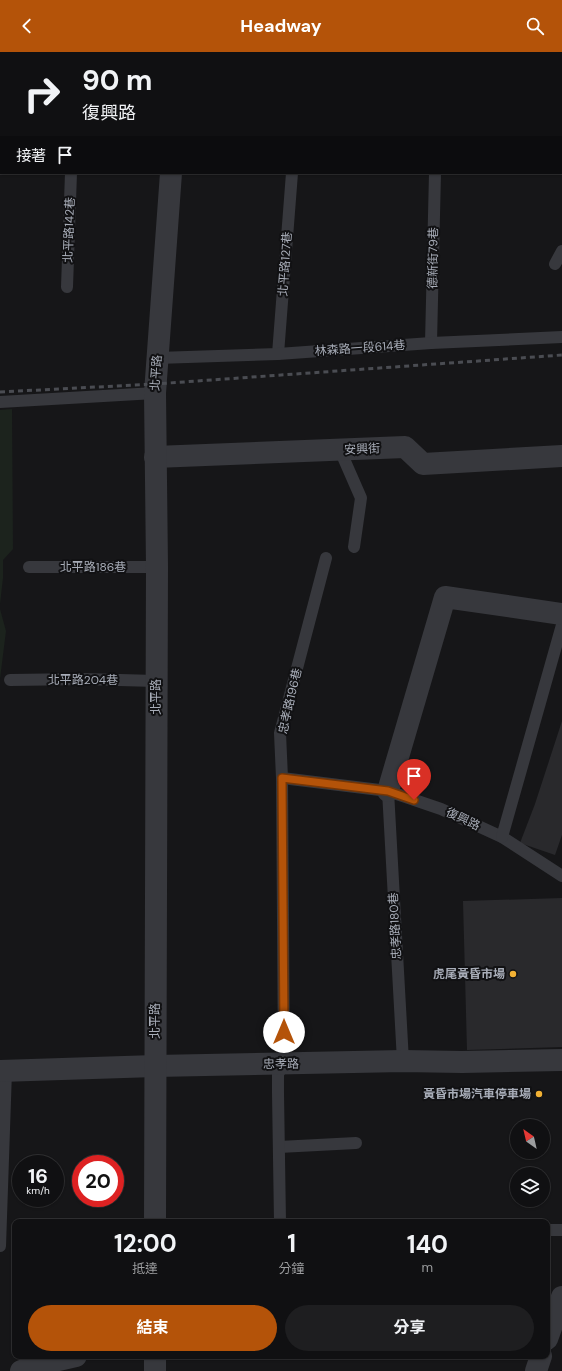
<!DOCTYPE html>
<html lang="zh-TW">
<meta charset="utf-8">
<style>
:root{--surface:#101012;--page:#1e1e20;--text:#f1f3f6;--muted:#9c9d9f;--line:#303032;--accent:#b45309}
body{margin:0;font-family:"DM Sans","Noto Sans TC",sans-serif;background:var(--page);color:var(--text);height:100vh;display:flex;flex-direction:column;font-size:15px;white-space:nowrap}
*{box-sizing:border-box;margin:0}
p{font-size:13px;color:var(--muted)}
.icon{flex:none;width:22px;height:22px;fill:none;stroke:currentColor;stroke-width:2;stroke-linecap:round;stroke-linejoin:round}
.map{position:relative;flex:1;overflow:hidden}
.sheet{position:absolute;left:12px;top:1167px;width:538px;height:140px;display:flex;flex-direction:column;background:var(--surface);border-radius:8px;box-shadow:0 1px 3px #0004,0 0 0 1px var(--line)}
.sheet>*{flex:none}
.top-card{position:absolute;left:0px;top:0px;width:562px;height:122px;box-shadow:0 1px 3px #0004,0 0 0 1px var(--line);background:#101012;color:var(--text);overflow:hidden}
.needle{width:26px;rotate:326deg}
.fabs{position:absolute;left:510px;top:1067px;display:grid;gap:8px}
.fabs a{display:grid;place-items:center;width:40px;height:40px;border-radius:50%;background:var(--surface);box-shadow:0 1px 3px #0004,0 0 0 1px var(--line);font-size:20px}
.speed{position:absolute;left:12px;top:1103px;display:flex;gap:8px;font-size:20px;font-weight:700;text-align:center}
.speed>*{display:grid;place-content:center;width:52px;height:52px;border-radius:50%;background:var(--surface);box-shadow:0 1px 3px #0004,0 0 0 1px var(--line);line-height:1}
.speed small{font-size:10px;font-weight:400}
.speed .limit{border:6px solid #d22;background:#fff;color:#111}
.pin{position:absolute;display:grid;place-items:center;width:34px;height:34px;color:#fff;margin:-41px -17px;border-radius:50% 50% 50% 0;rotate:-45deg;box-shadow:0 0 4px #0007}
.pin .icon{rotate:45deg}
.me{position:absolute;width:44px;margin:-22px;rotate:0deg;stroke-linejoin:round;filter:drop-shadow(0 0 3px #0008)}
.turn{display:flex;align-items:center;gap:14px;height:84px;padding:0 16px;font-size:18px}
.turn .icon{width:52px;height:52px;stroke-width:2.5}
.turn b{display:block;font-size:28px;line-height:34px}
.then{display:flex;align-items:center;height:38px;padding:0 16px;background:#0003;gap:8px;font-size:15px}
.eta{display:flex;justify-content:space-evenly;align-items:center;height:68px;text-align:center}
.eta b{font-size:24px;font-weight:700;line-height:28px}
.button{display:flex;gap:8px;margin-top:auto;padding:8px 16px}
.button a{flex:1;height:46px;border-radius:24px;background:var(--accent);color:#fff;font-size:16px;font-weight:700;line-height:46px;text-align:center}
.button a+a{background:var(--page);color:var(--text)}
header{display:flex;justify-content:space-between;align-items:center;height:52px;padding:0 16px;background:var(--accent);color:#fff;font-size:18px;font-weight:700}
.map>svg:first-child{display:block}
.green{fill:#1c231d}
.building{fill:#29292c}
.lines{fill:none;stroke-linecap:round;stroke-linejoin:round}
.service{stroke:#37383d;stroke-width:12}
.minor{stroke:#37383d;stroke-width:22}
.rail{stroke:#4a4c52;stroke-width:3;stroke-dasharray:5 4;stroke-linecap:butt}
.route-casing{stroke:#753606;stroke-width:10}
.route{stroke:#b45309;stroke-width:7}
.poi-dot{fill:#f2b134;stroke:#111113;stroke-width:1.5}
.labels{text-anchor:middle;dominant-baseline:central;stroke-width:4;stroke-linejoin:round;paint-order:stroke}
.street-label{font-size:12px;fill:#a8adb8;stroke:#111113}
.poi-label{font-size:12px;font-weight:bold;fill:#a8adb8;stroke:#111113;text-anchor:end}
</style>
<header><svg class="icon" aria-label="back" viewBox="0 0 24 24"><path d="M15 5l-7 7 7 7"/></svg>Headway<svg class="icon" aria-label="search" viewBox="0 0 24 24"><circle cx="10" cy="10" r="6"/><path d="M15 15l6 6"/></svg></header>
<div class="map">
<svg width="562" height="1319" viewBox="0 0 562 1319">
<rect width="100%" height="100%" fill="#161618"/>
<!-- green -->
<g class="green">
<path d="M12,357L13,497L3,508V526L0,552V358Z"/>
<path d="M0,557L6,579L0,627Z"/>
</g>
<!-- building -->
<g class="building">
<path d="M562,669V783L555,803L520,791L535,752Z"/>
<path d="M562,846V995L467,998L463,849Z"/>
</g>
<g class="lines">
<!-- service -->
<g class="service">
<path d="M75,1V0"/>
<path d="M437,1V0"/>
<path d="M517,1L518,0"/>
<path d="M555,212L562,199"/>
<path d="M67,235L71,121"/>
<path d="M431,291L435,121"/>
<path d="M278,302L292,121"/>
<path d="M157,306L278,302L431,291L562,285"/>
<path d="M0,350L155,341"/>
<path d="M340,398L361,446L354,495"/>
<path d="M29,515H157"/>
<path d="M10,628L83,627L156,629"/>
<path d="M282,726L388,739L441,757L502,785L562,824"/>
<path d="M388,739L403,1009"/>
<path d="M502,785L562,573"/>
<path d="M279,1095L356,1091"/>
<path d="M280,1170L278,1041V1022L284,1012L282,726L280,681L326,506"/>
<path d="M547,1178H562"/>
<path d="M0,1194L6,1019"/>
</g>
<!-- minor -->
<g class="minor">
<path d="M458,0L460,1"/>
<path d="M180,1L181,0"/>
<path d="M561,59L562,60"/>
<path d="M155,405L405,395L423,412L562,404"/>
<path d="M388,739L445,545L562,562"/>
<path d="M0,1019L155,1014L403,1009L462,1010L562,1008"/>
<path d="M155,1170L157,515L155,341L171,121"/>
<path d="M547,1287L562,1245"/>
<path d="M155,1304V1319"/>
<path d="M21,1319L37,1313L76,1304"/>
<path d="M536,1319L541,1304"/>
</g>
<!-- rail -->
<path class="rail" d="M0,340L155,332L562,303"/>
</g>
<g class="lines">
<defs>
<path id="route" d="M284,980L282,726L388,739L414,748"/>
</defs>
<!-- route casing -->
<use href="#route" class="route-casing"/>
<!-- route -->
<use href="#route" class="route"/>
</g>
<!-- markers -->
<g class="poi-dot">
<circle cx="513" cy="922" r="4"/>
<circle cx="539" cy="1042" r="4"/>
</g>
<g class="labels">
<!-- street labels -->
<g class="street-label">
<text transform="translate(69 178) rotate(-88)">北平路142巷</text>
<text transform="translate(433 206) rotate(-89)">德新街79巷</text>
<text transform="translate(285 212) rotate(-86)">北平路127巷</text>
<text transform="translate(360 296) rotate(-4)">林森路一段614巷</text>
<text transform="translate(156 321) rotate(-86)">北平路</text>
<text transform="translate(362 397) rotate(-2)">安興街</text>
<text x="93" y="515">北平路186巷</text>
<text x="83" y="628">北平路204巷</text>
<text transform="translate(156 645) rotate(-90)">北平路</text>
<text transform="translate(290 649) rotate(-77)">忠孝路196巷</text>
<text transform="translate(463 767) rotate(25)">復興路</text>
<text transform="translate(395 874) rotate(-93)">忠孝路180巷</text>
<text transform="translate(155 969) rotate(-90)">北平路</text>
<text transform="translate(281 1012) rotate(-1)">忠孝路</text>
</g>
<!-- poi labels -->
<g class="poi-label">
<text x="505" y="922">虎尾黃昏市場</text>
<text x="531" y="1042">黃昏市場汽車停車場</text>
</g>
</g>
</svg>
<div class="fabs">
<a><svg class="needle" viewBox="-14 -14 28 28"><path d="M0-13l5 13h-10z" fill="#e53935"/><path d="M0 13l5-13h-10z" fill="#9c9d9f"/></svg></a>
<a><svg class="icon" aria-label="layers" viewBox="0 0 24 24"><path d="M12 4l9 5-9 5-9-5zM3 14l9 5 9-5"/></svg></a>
</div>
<div class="speed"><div>16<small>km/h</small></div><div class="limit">20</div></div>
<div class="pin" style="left:414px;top:748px;background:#d93025"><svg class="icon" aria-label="arrive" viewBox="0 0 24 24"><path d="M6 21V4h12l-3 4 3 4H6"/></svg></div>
<svg class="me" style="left:284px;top:980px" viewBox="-20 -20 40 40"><circle r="19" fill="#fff"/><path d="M0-13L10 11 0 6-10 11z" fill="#b45309"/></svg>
<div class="top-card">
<div class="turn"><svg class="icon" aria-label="right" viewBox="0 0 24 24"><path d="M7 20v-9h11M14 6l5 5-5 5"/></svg><div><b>90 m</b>復興路</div></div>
<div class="then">接著<svg class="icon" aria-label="arrive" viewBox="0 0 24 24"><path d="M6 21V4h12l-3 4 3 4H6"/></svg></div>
</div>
<section class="sheet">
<div class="eta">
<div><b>12:00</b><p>抵達</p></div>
<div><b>1</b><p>分鐘</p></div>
<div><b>140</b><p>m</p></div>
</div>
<div class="button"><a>結束</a><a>分享</a></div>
</section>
</div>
